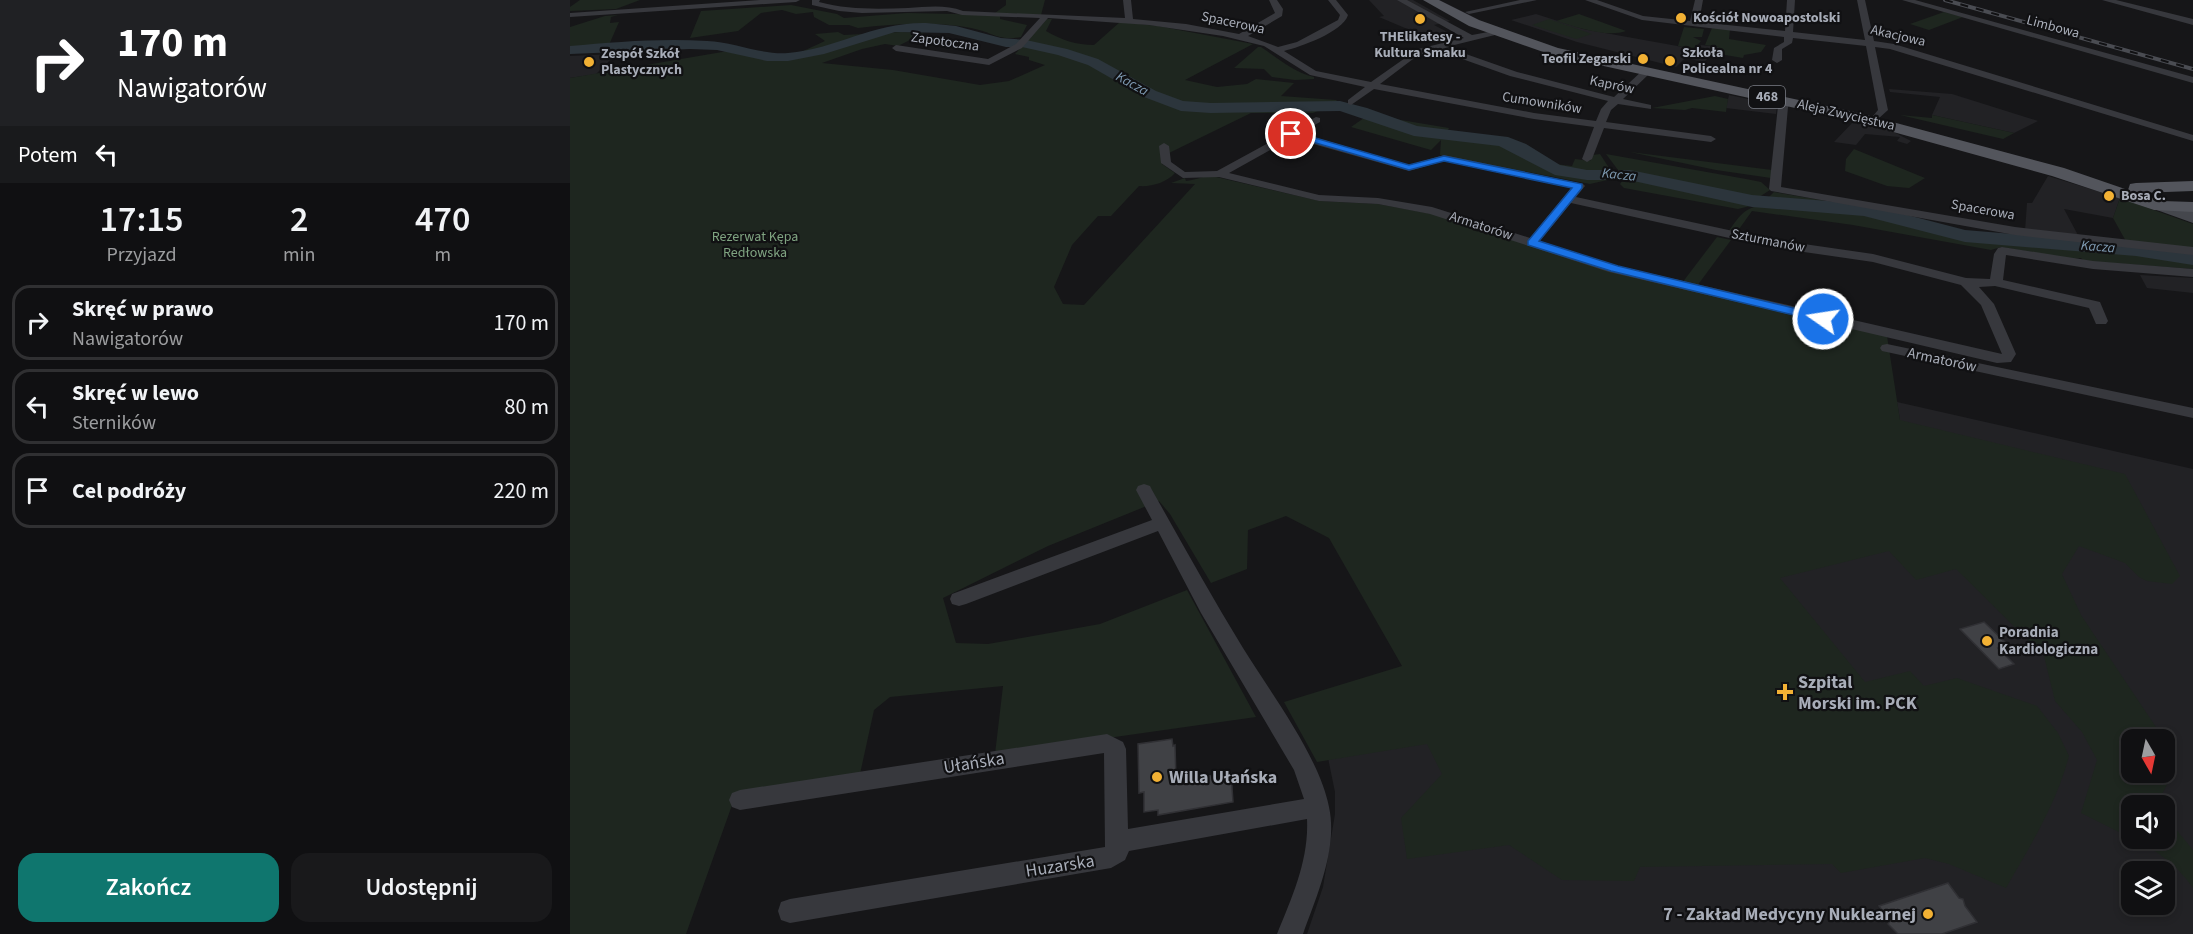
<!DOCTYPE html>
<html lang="pl">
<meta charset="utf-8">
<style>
:root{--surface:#101012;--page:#19191b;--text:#f1f3f6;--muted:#9c9d9f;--line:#303032;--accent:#0f766e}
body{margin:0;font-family:"Source Sans 3",sans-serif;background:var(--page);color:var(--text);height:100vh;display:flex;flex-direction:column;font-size:22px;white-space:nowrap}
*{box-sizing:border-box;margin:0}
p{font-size:20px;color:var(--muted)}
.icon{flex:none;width:33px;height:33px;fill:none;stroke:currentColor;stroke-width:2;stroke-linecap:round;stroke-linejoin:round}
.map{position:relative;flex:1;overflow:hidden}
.details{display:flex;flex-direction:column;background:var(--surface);width:570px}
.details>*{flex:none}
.guide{background:#202124;color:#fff;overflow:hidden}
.needle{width:39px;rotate:171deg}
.tools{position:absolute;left:1551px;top:729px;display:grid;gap:12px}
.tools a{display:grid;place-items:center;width:54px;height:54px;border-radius:12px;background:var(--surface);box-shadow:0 3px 9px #0003,0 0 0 2px var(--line);font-size:30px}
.pin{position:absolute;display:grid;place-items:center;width:51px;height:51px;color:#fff;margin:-26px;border:3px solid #fff;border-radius:50%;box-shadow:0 2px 6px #0007}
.me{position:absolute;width:66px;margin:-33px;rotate:283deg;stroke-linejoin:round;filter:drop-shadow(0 0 4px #0008)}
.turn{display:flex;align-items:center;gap:21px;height:126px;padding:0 18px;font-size:27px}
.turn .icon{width:78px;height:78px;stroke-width:2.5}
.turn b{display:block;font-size:42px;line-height:51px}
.then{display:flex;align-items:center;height:57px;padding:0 18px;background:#0003;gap:12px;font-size:22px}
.eta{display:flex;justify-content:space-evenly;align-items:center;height:102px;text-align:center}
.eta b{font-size:36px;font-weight:600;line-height:42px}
.cta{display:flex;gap:12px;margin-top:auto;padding:12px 18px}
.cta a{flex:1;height:69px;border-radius:18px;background:var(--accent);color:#fff;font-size:24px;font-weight:600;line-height:69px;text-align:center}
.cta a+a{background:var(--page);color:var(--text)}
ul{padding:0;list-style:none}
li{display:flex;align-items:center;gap:18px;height:75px;margin:0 12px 9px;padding:0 6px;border:3px solid var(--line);border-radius:18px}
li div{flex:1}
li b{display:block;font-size:22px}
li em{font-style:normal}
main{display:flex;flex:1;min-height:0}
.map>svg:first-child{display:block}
.built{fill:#222225;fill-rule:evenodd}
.green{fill:#1e261f;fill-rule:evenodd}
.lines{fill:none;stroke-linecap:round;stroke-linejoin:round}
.river{fill:#2c353c;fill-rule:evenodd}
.building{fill:#404145;stroke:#303034;stroke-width:1.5}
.minor{fill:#37383d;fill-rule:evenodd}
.secondary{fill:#45474d;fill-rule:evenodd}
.primary{fill:#53555c;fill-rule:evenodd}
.rail-casing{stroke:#4a4c52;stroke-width:4}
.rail{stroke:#111113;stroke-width:2;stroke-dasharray:8;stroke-linecap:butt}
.route{fill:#1a73e8;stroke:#114b97;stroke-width:1.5}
.poi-dot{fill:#f2b134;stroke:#111113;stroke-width:2}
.labels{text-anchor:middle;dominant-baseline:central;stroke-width:4.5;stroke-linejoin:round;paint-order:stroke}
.far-poi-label{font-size:14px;font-weight:bold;fill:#a8adb8;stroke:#111113;text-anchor:start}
.far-street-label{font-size:14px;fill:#a8adb8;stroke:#111113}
.far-water-label{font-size:14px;font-style:italic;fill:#7f9bb3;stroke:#111113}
.shield{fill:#111113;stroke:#7b7e86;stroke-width:1.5}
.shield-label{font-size:14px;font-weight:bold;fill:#a8adb8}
.far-park-label{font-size:14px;fill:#7fa381;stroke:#111113}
.street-label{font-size:15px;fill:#a8adb8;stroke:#111113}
.poi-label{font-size:15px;font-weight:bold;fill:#a8adb8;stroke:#111113;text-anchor:start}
.near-poi-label{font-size:18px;font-weight:bold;fill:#a8adb8;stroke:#111113;text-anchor:start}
.near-street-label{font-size:18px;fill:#a8adb8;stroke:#111113}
</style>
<main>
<section class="details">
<div class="guide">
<div class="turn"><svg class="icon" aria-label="right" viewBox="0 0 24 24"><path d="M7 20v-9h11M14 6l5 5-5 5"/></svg><div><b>170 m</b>Nawigatorów</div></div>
<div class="then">Potem<svg class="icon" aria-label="left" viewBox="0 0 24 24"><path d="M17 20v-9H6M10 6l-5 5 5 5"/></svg></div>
</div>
<div class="eta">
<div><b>17:15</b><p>Przyjazd</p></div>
<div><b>2</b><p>min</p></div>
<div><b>470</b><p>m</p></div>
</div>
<ul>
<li><svg class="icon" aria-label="right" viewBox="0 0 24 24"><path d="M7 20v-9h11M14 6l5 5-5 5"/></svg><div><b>Skręć w prawo</b><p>Nawigatorów</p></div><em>170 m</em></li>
<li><svg class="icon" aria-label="left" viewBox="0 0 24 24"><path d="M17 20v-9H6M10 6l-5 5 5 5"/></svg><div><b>Skręć w lewo</b><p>Sterników</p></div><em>80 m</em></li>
<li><svg class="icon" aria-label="arrive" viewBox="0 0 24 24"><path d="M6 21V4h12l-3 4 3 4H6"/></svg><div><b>Cel podróży</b></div><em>220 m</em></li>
</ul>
<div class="cta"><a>Zakończ</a><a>Udostępnij</a></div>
</section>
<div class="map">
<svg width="1623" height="934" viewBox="0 0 1623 934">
<rect width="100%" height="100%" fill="#161618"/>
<!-- built -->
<g class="built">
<path d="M799,0H843L880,21L864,25L887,37L868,42L809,17L814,16Z"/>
<path d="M966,14L1013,29L1124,49L1130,45L1150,47L1134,62L1115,58L1106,67L1007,42L941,20Z"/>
<path d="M46,54L26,74L0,78V56Z"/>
<path d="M1319,89L1382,94L1468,121L1444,133L1362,115L1370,97L1320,92Z"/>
<path d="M1159,95L1207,105L1206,114L1156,108Z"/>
<path d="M1285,120L1316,128L1341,141L1337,144L1327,141L1330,137L1295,134L1286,145L1264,142Z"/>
<path d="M1478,176L1550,198L1543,218L1494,209L1509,237L1455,231L1457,203H1462Z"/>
<path d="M1570,275L1623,278V293L1577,288Z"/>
<path d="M1327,402L1623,469V934H737L753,887L765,814V792L757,753L1330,420ZM1562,740H1594V772H1562ZM1562,806H1594V838H1562ZM1562,872H1594V904H1562Z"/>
</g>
<!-- green -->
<g class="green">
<path d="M10,0H70L46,9L0,11V7Z"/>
<path d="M436,0H475L471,15L425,13L436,5Z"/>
<path d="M221,5L267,14L274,18L337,13L430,15V19L457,25L451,37C426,41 423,32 401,28C365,21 325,24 288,28L279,25H259L244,17L243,12L226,14L212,10L191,13L168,31L120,38L131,11Z"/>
<path d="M1374,12L1393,17L1359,30L1340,24Z"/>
<path d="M1009,14L1056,31C1037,38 1006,27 986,21Z"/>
<path d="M48,15L41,17L40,23L49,22L38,47L0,49V27L35,16Z"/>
<path d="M477,19H482L476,31C492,40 506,45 524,45L550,22L588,26L683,44L615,80L647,87L677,84L686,79L724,83L711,96L766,100L771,105C761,110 753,108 743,113H681L599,153H592V164L605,173C596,183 581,187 569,186L541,216H528L502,245L484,287L493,304L514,305L625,184L601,183L615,178L616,181C626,180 632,176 642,176L750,201L808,204L873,216L990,255L1317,336L1330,420L1555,474L1610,576L1602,584L1577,581L1569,577L1555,563L1509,546L1492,574L1511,615L1602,751L1605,770L1586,805L1562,806L1561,838L1511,813L1527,760L1512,732L1485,701L1474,656L1386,569L1346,580L1319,551L1210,578L1295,682L1340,671L1354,686L1387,678L1467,706L1488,733L1499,756C1486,805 1461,844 1436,888L1379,864L1355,858L1271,873L1262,864L1070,867L1064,881L992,880L939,845L837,859L831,818L872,774L857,744L747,762L714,702L832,666L759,538L716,516L678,530L677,569L641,583L600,514L589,501L478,546L373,598L386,643L418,644L530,624L617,590L686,717L425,754L433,686L320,697L304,710L290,774L166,794L116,934H0V78L158,51L206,55L231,52L255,41L245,34L268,32L274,35L331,32L354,33L328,46L315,44L292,49L252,63L323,70L410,85L439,81L475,65L459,60V57L445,54ZM1562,740H1594V772H1562Z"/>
<path d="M979,19L1022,34L1006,39L962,25Z"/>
<path d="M1114,27L1134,29L1132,37H1123L1131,41L1124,49L1108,46Z"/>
<path d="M1142,28L1160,29L1159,39L1196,45L1191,52L1174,55L1173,58L1143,53L1149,47L1135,45Z"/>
<path d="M688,47H691C709,59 723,72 744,77V79L725,80L702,77L694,69L664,68Z"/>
<path d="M1145,96L1158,99L1156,112L1122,108L1115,110L1082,108Z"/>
<path d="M1330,115L1362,118V115L1444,133L1433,139Z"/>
<path d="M794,118L810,123L825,119L879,128L875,136L938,145L976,169L984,171L1019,176H1044L1046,178L1020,184L870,155L871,140L861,150L781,127Z"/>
<path d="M1284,149L1350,176L1355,178L1339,188L1317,186L1275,171L1276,159Z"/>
<path d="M1060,152L1202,170L1201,178L1146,170Z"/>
<path d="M1030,154L1043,174C1022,174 996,175 977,165V163L1002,166L1005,159L1020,161L1023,155Z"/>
<path d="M1036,154L1176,179L1191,182L1200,190L1189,197L1190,200L1051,174Z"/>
<path d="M1051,176L1171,199L1188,204L1168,209L1054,188L1050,184L1053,180Z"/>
<path d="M1204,192L1339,215L1354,224L1297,209L1196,200Z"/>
<path d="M1550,198L1623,224V249L1557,243L1543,218Z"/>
<path d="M1195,203L1286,210L1312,215L1361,232L1382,236L1441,241L1442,238H1454L1623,253V269L1514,261L1511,258L1503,259L1431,247L1421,250L1283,225L1182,211L1167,232L1159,231C1170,215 1175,207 1194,205Z"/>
<path d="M1147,237L1161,240L1127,286L1112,283Z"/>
<path d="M1595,816L1623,850V888C1607,865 1588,851 1563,839L1594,838Z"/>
</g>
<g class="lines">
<!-- river -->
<path class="river" d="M356,23L386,26L431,38L456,40L497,49L528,59L586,91L613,101L641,103L770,101L797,108L847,126L938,137L956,144L990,165L1017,170H1060L1182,195L1295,204L1395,230L1566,244L1623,253V265L1566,256L1395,242L1294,216L1182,207L1059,180H1017L985,175L929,146L844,136L770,111L641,113L611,111L574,97L518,65L488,55L452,47H436L379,33L325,32L254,54L218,61H197L147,50L120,49L0,54V46C45,42 91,38 137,41C164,42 191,55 218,53C267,49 302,22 356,23Z"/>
</g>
<!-- building -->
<g class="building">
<path d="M1414,622L1438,645L1428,648L1444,664L1429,669L1390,629Z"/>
<path d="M602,739L603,746L605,745L606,780L661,773L663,802L588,815V810L574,812V792L569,793L568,744Z"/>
<path d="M1378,883L1389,898L1393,899L1395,906L1407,922L1372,934H1328L1318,924L1320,921L1309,906Z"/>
</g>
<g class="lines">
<!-- minor -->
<g class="minor">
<path d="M190,0H230L226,2L0,17V13Z"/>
<path d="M242,0H250L249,2C278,10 308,9 338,8C356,7 375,4 393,11L555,18L553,0H561L563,19L616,24L669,34L705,13L699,0H707L713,9L712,16L678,36L708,47L727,42L768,20L770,15L758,0H766L778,15C773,32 730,47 714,51L746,71L801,82L848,49L894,38L827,0H837L902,35L929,30V34L876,47L947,72L1044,97L1073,70H1079V74L1053,99L1081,105V109L1048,104L1041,110L1036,122L1141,136L1146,139L1141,142L1034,128L1022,159L1017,162L1012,159L1024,127L964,119L804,89L781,105L778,104V100L795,87L740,75L694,46L653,36L579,25L478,18L452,48L419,65L326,51L322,48L326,45L418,59L446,44L470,18L392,15L377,11L292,13L269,11L242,5ZM867,50L940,76L1038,101L1031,109L1026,121L964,113L810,84L843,59Z"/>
<path d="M950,0H967L899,14L895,12Z"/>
<path d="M1015,0H1027L1073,16L1120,21L1125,0H1133L1129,22L1215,31L1217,0H1225L1223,32L1295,40L1287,0H1295L1304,41L1324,44L1623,135V141L1320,49L1305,47L1318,110L1308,119L1303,116L1308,110L1296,46L1223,38L1222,43L1212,49V60L1207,63L1202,60L1204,48L1214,42V37L1072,20Z"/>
<path d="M1332,0H1345L1623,77V83Z"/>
<path d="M1532,0H1546L1623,19V25Z"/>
<path d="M1218,98L1223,101L1218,107L1211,187L1445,227L1623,247V255L1445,235L1201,191L1199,189L1208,106Z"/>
<path d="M746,117L750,118V122L730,133L839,165L874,155L1013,184L1015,186L1006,197L1200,239L1303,254L1396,278L1420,279L1424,254L1428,248L1432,247L1523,261L1623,269V277L1523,269L1436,255L1433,280L1530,302L1538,321L1536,324H1526L1519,308L1425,286L1409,287L1424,304L1446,354L1441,362L1427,363L1039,272L860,214L808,204L749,201L649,177L613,178L591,163L589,146L594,143L599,146L601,162L615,172L647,171ZM722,138L839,171L874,161L1001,188L960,238L862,207L808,198L749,195L659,173ZM1001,203L1200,247L1303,262L1391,285L1411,305L1432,354L1048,266L970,241Z"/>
<path d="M1317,344L1623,408V418L1312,351L1310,348L1312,345Z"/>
<path d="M574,484L580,486L582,490C612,543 641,596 673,648C700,692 749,756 759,807C768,849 747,895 733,934H707C722,897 739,860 737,819L559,851L555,860L541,868L220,923L211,920L208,911L211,902L220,899L535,847L534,753L170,810L162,807L159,800L162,793L170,790L537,734L553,742L556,749L558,829L734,799L724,770L631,613L588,531L396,604L389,606L382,604L380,599L382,594L582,520L566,490L568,486Z"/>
</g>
<!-- secondary -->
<path class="secondary" d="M1590,201L1623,212V223L1584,209L1582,206Z"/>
<!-- primary -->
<path class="primary" d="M853,0H869L909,20L988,48L1289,113L1494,168L1558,190L1560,184L1566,183L1623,181V191L1569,193L1592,201L1623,202V212L1584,210L1482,176L1280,120L979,54L899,26Z"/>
<defs>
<path id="rail" d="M1375,0L1623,69"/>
</defs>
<!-- rail casing -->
<use href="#rail" class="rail-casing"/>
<!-- rail -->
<use href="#rail" class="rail"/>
</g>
<!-- route -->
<path class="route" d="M721,131L839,165L874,156L1012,184V188L969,241L1048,266L1257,316L1259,319L1253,322L1041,271L958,245V241L1002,188L874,161L839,170L718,135V132Z"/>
<!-- markers -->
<g class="poi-dot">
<circle cx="1111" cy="18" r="6"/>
<circle cx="850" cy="19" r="6"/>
<circle cx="1073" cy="59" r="6"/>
<circle cx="1100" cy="61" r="6"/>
<circle cx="19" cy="62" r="6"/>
<circle cx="1539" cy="196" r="6"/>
<circle cx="1417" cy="641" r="6"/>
<path d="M1212 683h6v6h6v6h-6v6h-6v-6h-6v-6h6z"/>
<circle cx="587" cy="777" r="6"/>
<circle cx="1358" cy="914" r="6"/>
</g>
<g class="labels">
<!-- far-poi labels -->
<g class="far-poi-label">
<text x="1123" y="18">Kościół Nowoapostolski</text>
<text x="850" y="37" text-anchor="middle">THElikatesy -<tspan x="850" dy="16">Kultura Smaku</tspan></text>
<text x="1112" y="53">Szkoła<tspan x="1112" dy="16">Policealna nr 4</tspan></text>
<text x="31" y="54">Zespół Szkół<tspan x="31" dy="16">Plastycznych</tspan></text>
<text x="1061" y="59" text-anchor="end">Teofil Zegarski</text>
<text x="1551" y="196">Bosa C.</text>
</g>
<!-- far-street labels -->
<g class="far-street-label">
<text transform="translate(663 23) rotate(12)">Spacerowa</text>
<text transform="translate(1483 27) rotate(15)">Limbowa</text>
<text transform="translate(1328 36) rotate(13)">Akacjowa</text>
<text transform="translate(375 42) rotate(8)">Zapotoczna</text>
<text transform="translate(1042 85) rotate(12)">Kaprów</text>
<text transform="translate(972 103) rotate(9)">Cumowników</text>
<text transform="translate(1276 115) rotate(13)">Aleja Zwycięstwa</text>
<text transform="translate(1413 210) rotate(10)">Spacerowa</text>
<text transform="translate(911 226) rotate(18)">Armatorów</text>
<text transform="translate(1198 241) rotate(11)">Szturmanów</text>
</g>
<!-- far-water labels -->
<g class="far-water-label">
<text transform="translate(562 84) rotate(29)">Kacza</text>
<text transform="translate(1049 175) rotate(6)">Kacza</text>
<text transform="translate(1528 247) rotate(5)">Kacza</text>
</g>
<!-- shield labels -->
<rect class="shield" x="1179" y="86" width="36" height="22" rx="4.5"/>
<g class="shield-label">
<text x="1197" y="97">468</text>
</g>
<!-- far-park labels -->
<g class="far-park-label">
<text x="185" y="237">Rezerwat Kępa<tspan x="185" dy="16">Redłowska</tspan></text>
</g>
<!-- street labels -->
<g class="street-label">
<text transform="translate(1372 360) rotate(12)">Armatorów</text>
</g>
<!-- poi labels -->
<g class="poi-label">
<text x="1429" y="632">Poradnia<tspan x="1429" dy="17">Kardiologiczna</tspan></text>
</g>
<!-- near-poi labels -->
<g class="near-poi-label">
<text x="1228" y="682">Szpital<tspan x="1228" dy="21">Morski im. PCK</tspan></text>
<text x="599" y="777">Willa Ułańska</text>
<text x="1346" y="914" text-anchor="end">7 - Zakład Medycyny Nuklearnej</text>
</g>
<!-- near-street labels -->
<g class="near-street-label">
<text transform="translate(404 763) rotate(-9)">Ułańska</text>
<text transform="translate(490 866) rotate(-9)">Huzarska</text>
</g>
</g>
</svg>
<div class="tools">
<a><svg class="needle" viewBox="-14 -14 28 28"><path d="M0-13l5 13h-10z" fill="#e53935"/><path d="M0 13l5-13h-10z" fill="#9c9d9f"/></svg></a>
<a><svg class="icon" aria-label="sound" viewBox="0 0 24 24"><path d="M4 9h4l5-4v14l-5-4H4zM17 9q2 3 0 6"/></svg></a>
<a><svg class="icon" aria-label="layers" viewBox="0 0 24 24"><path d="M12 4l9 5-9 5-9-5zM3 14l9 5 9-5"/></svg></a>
</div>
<div class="pin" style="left:721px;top:134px;background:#d93025"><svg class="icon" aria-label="arrive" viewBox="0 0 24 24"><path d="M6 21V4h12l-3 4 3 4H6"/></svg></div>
<svg class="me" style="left:1253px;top:319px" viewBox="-20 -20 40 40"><circle r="17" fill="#1a73e8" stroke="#fff" stroke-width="3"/><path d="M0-11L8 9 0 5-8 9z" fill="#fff"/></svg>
</div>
</main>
